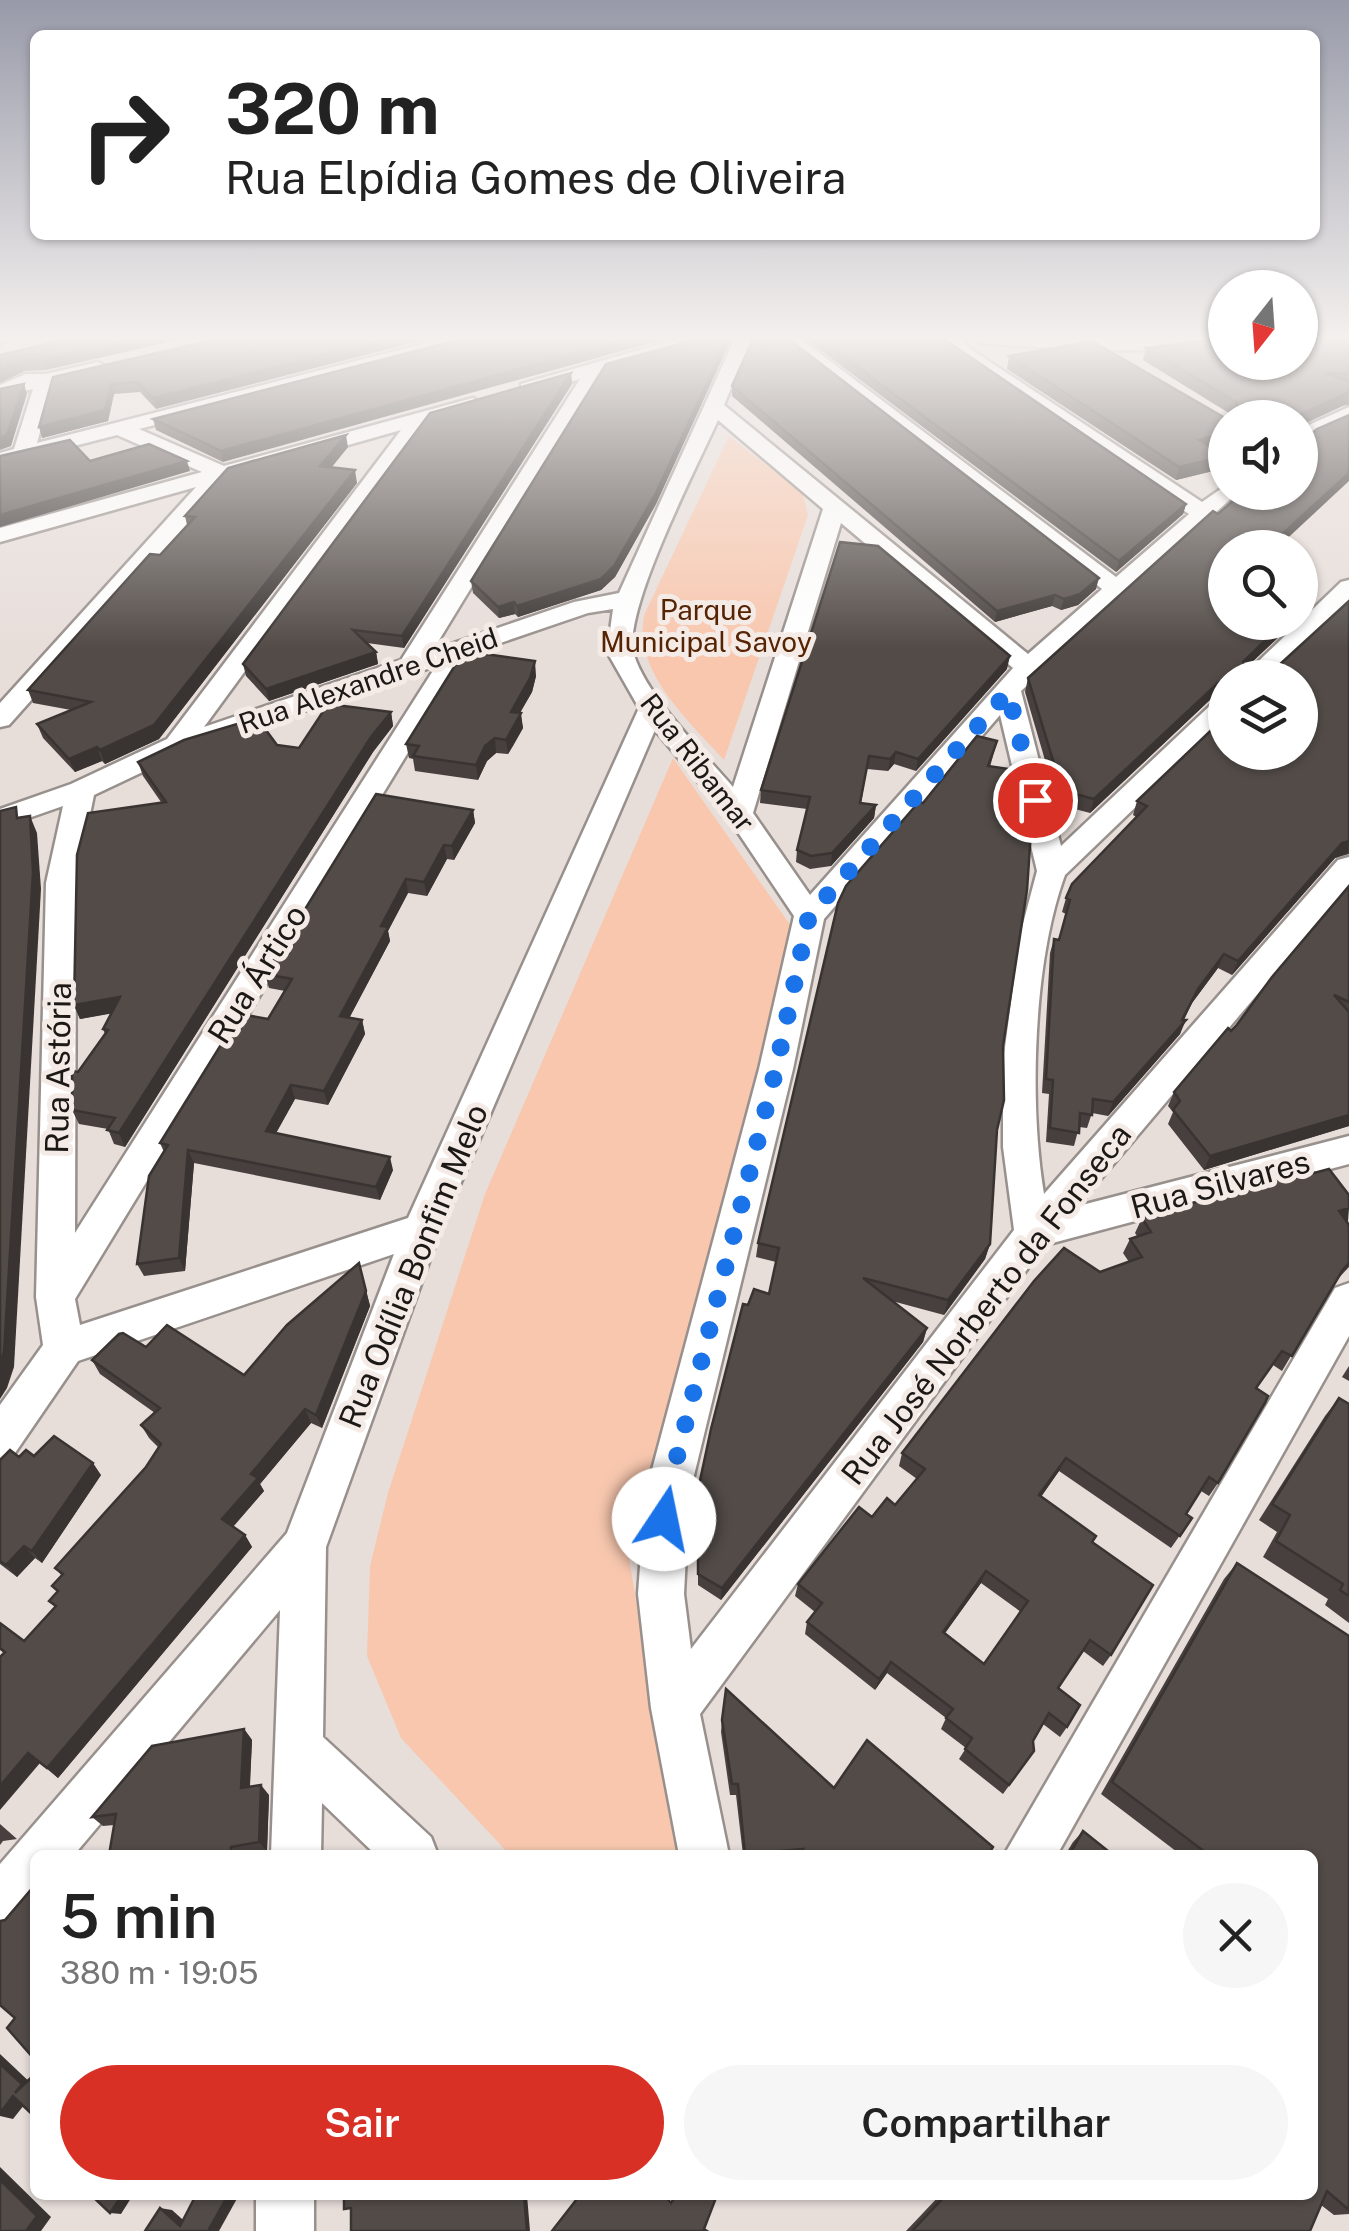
<!DOCTYPE html>
<html lang="pt">
<meta charset="utf-8">
<style>
:root{--surface:#fff;--page:#f6f6f6;--text:#222;--muted:#767676;--accent:#d93025}
body{margin:0;font-family:"Public Sans",sans-serif;background:var(--page);color:var(--text);height:100vh;display:flex;flex-direction:column;font-size:38px;white-space:nowrap}
*{box-sizing:border-box;margin:0}
p{font-size:32px;color:var(--muted)}
.icon{flex:none;width:55px;height:55px;fill:none;stroke:currentColor;stroke-width:2;stroke-linecap:round;stroke-linejoin:round}
.map{position:relative;flex:1;overflow:hidden}
.sheet{position:absolute;left:30px;top:1850px;width:1288px;height:350px;display:flex;flex-direction:column;background:var(--surface);border-radius:15px;box-shadow:0 2px 8px #0004}
.sheet>*{flex:none}
.top-card{position:absolute;left:30px;top:30px;width:1290px;height:210px;border-radius:15px;box-shadow:0 2px 8px #0004;background:#fff;color:var(--text);overflow:hidden}
.needle{width:65px;rotate:197deg}
.controls{position:absolute;left:1208px;top:270px;display:grid;gap:20px}
.controls a{display:grid;place-items:center;width:110px;height:110px;border-radius:50%;background:var(--surface);box-shadow:0 2px 8px #0004;font-size:50px}
.pin{position:absolute;display:grid;place-items:center;width:85px;height:85px;color:#fff;margin:-42px;border:5px solid #fff;border-radius:50%;box-shadow:0 2px 10px #0007}
.me{position:absolute;width:110px;margin:-55px;rotate:11deg;stroke-linejoin:round;filter:drop-shadow(0 0 8px #0008)}
.turn{display:flex;align-items:center;gap:35px;height:210px;padding:0 30px;font-size:45px}
.turn .icon{width:130px;height:130px;stroke-width:2.5}
.turn b{display:block;font-size:70px;line-height:85px}
.round{display:grid;place-items:center;flex:none;width:105px;height:105px;border-radius:52px;background:var(--page)}
.headline{display:flex;align-items:center;justify-content:space-between;height:170px;padding:0 30px}
h1{font-size:60px;font-weight:600;line-height:75px}
.action{display:flex;gap:20px;margin-top:auto;padding:20px 30px}
.action a{flex:1;height:115px;border-radius:60px;background:var(--accent);color:#fff;font-size:40px;font-weight:600;line-height:115px;text-align:center}
.action a+a{background:var(--page);color:var(--text)}
.map>svg:first-child{display:block}
.green{fill:#f8c7ae}
.lines{fill:none;stroke-linecap:round;stroke-linejoin:round}
.minor-casing{stroke:#98908c;stroke-width:5}
.minor{fill:#fff;fill-rule:evenodd}
.wall{fill:#47403e;fill-rule:evenodd}
.shaded-wall{fill:#393432}
.building{fill:#524b48;stroke:#393432;stroke-width:2.5;fill-rule:evenodd}
.route{stroke:#1a73e8;stroke-width:18;stroke-dasharray:0 32.4}
.labels{text-anchor:middle;dominant-baseline:central;stroke-width:10;stroke-linejoin:round;paint-order:stroke}
.far-park-label{font-size:28px;fill:#562303;stroke:#f4ebe7}
.far-street-label{font-size:28px;fill:#1b1816;stroke:#f4ebe7}
.street-label{font-size:32px;fill:#1b1816;stroke:#f4ebe7}
</style>
<div class="map">
<svg width="1349" height="2231" viewBox="0 0 1349 2231">
<rect width="100%" height="100%" fill="#e7deda"/>
<!-- green -->
<g class="green">
<path d="M729,436L803,494L808,515L724,760C689,721 630,669 645,613Z"/>
<path d="M673,758L793,929L629,1558L678,1855H510L401,1738L367,1656L370,1566L388,1493L485,1194Z"/>
</g>
<g class="lines">
<defs>
<g id="minor">
<path d="M0,337H13L0,344Z"/>
<path d="M450,337H480L478,341L139,429L224,466L473,398L483,404L480,408L427,423L204,727L401,660L580,379L528,394L521,392V384L685,337H714L603,372L433,650L574,602L619,593L735,338L752,337L724,405L1028,654L1102,589L777,337H798L1116,577L1189,514L955,356L940,337H959L969,348L1202,502L1225,486V492H1238L1021,691L1061,846L1216,700L1225,698V721L1065,875C1033,962 1029,1103 1044,1194L1338,860L1349,857V886L1078,1206L1349,1136V1164L1045,1245L700,1714L729,1855H679L651,1708L638,1594L645,1496L759,1069L794,916L729,819L655,730L441,1229L326,1547L323,1737L431,1837L438,1855H376L322,1803L321,1855H271L280,1610L74,1855H35V1901L18,1921L0,1929V1864L287,1533L394,1254L78,1361L15,1453L0,1458V1405L43,1345L36,1297L46,883L63,806L0,828V809L71,784L167,739L401,430L228,479L9,725L0,727V703L196,487L0,542V528L202,472L117,435L0,465V453L14,449L33,389L0,397V385L26,374H46L98,362L108,368L105,372L53,384L37,443ZM718,420L823,509L733,787C702,751 648,698 634,655C620,615 698,465 718,420ZM841,523L1013,668L810,895L753,813ZM613,609L607,652L639,708L408,1218L80,1325L75,1299L468,654L588,613ZM436,666L75,1233L76,883L94,795L187,751ZM1000,715L1037,871L1020,935L1003,1062V1147L1014,1230L691,1649L684,1594L689,1496L793,1069L824,919Z"/>
<path d="M971,337H1225V348L1095,351L980,343Z"/>
<path d="M1349,407V421L1300,443V429Z"/>
<path d="M1349,580V600L1269,678H1241L1341,582Z"/>
<path d="M1349,1283V1336L1057,1855H1004L1335,1288Z"/>
<rect x="256" y="2195" width="58" height="36"/>
</g>
</defs>
<!-- minor casing -->
<use href="#minor" class="minor-casing"/>
<!-- minor -->
<use href="#minor" class="minor"/>
</g>
<!-- wall -->
<g class="wall">
<path d="M76,337L46,370L25,371L0,355Z"/>
<path d="M226,337L156,409L140,392L114,394L108,421L42,438L53,377Z"/>
<path d="M469,337L223,462L156,430L153,419Z"/>
<path d="M705,337H732L656,504L615,577L601,590L518,617L515,614L499,618L473,593L471,581Z"/>
<path d="M803,337H941L1186,504L1183,514L1116,572Z"/>
<path d="M1349,337V405L1232,415L1143,360L1146,348Z"/>
<path d="M1009,356L1212,448L1225,456L1221,469L1176,480L1007,369Z"/>
<path d="M571,373L572,384L404,648L367,643L376,652L378,664L269,701L246,676L243,664Z"/>
<path d="M732,386L1096,589L1078,605L1061,610L1052,606L995,622L732,396Z"/>
<path d="M348,447L332,467L357,483L159,739L105,764L102,761L75,772L43,738L37,724L71,710L33,703L28,690L160,555L187,525L185,516Z"/>
<path d="M1218,514L1225,548V622H1289L1286,630L1246,668L1277,667L1349,601V854L1335,858L1232,975L1218,968L1192,1003L1184,1020L1180,1034L1108,1116L1092,1113L1087,1128L1079,1127L1074,1146L1046,1142L1049,1094L1042,1093L1050,953L1054,939L1059,940L1066,914L1062,912L1066,898L1136,817L1133,815L1137,801L1300,678H1225V695L1213,697L1090,813L1075,809L1071,823L1056,813L1051,791L1052,784L1025,692L1028,678Z"/>
<path d="M1007,669L916,771L894,764L888,771L867,769L861,803L876,805L874,818L831,866L810,869L796,862L797,850L807,809L760,803L761,790Z"/>
<path d="M536,676L532,692L520,713L523,728L513,746L508,754L496,753L487,761L478,780L415,771L413,759L409,758L406,744Z"/>
<path d="M391,712L393,726L373,752L125,1147L114,1144L108,1129L79,1124L72,1110L78,1072L105,1034L103,1029L111,1013L80,1019L74,1005L161,802L143,776L138,762L277,745L299,748Z"/>
<path d="M997,741L990,767L1003,1046L990,1244L985,1259L944,1315L892,1301L927,1328L923,1342L721,1600L698,1585V1490L748,1305L769,1294L776,1262L756,1257L758,1243L923,803Z"/>
<path d="M473,810L475,823L454,860L447,859L427,896L408,893L388,931L390,941L349,1018L362,1020L365,1034L328,1105L295,1099L276,1133L393,1170L380,1200L194,1163L185,1271L144,1276L137,1264L164,1152L160,1143L268,1019L285,991L269,988L265,974Z"/>
<path d="M1349,886V1126L1204,1170L1168,1124L1173,1112L1168,1106L1174,1092L1236,1026Z"/>
<path d="M1236,1185L1348,1221L1347,1222L1349,1225V1267L1335,1282L1282,1371L1273,1365L1257,1388L1218,1483L1209,1496L1201,1491L1186,1514L1192,1518L1171,1548L1059,1471L1041,1497L1092,1542L1111,1655L1103,1666L1083,1651L1058,1688L1067,1727L1060,1737L1043,1724L1033,1741L1034,1751L1003,1794L959,1759L966,1748L941,1729L946,1718L887,1673L875,1690L805,1634L807,1622L815,1612L795,1596L798,1584L872,1517L895,1505L917,1479L899,1466L902,1453L1100,1272L1129,1262L1123,1253L1130,1239L1137,1236L1135,1233L1142,1218L1233,1190ZM981,1583L1021,1612L984,1664L945,1633Z"/>
<path d="M363,1278L370,1306L322,1428L311,1423L260,1484L264,1491L233,1527L245,1535L252,1547L58,1778L40,1763L4,1653L0,1650V1623L24,1641L55,1607L49,1601L57,1592L52,1586L62,1576L55,1568L146,1467L158,1447L149,1438L141,1425L155,1413L100,1374L92,1360L146,1347L244,1375Z"/>
<path d="M1349,1366V1381L1342,1377Z"/>
<path d="M1339,1398L1349,1404V1623L1325,1605L1328,1599L1263,1557L1277,1532L1259,1520L1325,1416Z"/>
<path d="M34,1456L101,1475L42,1563L35,1558L17,1577L0,1564V1460Z"/>
<path d="M1237,1563L1349,1636V2214L1334,2215L1321,2205L1310,2231H906L940,2195H1312V1855H1181L1101,1794L1224,1579Z"/>
<path d="M722,1720L834,1788L988,1855H743L736,1795H730L721,1732Z"/>
<path d="M244,1729L252,1740L250,1787L269,1795L267,1851L243,1855H109L114,1825L103,1826L92,1817Z"/>
<path d="M0,1824L17,1839L3,1841L0,1845Z"/>
<path d="M1083,1831L1113,1855H1065L1073,1842Z"/>
</g>
<!-- shaded-wall -->
<g class="shaded-wall">
<path d="M145,337H191L46,370L42,360Z"/>
<path d="M395,337H435L156,409L153,398Z"/>
<path d="M636,337H672L223,462L221,451Z"/>
<path d="M728,337H732L656,504L615,577L601,590L518,617L517,606Z"/>
<path d="M21,360L25,371L0,383V371Z"/>
<path d="M571,373L572,384L404,648L402,636Z"/>
<path d="M24,384L27,394L11,446L0,450V438Z"/>
<path d="M111,384L114,394L108,421L42,438L39,427Z"/>
<path d="M1349,392L1347,404L1300,426V418H1288Z"/>
<path d="M1225,433V445L1195,453L1199,440Z"/>
<path d="M346,435L348,447L322,478L320,466Z"/>
<path d="M1225,456L1221,469L1176,480L1179,467Z"/>
<path d="M187,461L190,471L0,527V515Z"/>
<path d="M355,470L357,483L159,739L105,764L100,750Z"/>
<path d="M1349,473V481L1277,548H1267Z"/>
<path d="M1186,504L1183,514L1116,572L1119,561Z"/>
<path d="M1099,578L1096,589L1078,605L1061,610L1064,599Z"/>
<path d="M1055,595L1052,606L995,622L997,611Z"/>
<path d="M514,602L515,614L499,618L498,607Z"/>
<path d="M1284,622H1289L1286,630L1238,675L1243,662Z"/>
<path d="M376,652L378,664L269,701L266,689Z"/>
<path d="M1010,656L1007,669L916,771L918,759Z"/>
<path d="M535,661L536,676L532,692L512,726L511,712Z"/>
<path d="M1225,682V695L1213,697L1090,813L1094,799L1218,683Z"/>
<path d="M391,712L393,726L373,752L125,1147L119,1133L371,737Z"/>
<path d="M521,713L523,728L508,754L506,740Z"/>
<path d="M495,738L496,753L487,761L478,780L476,765L485,746Z"/>
<path d="M97,747L102,761L75,772L69,759Z"/>
<path d="M896,752L894,764L888,771L890,759Z"/>
<path d="M876,805L874,818L831,866L832,853Z"/>
<path d="M473,810L475,823L454,860L452,846Z"/>
<path d="M30,816L37,833L41,889L14,1367L7,1388L0,1399V1363Z"/>
<path d="M1349,841L1348,853L1335,858L1232,975L1238,961L1342,843Z"/>
<path d="M444,845L447,859L427,896L424,882Z"/>
<path d="M406,879L408,893L388,931L390,941L343,1030L340,1016L381,926Z"/>
<path d="M1224,954L1218,968L1192,1003L1180,1026L1186,1020L1180,1034L1108,1116L1113,1102Z"/>
<path d="M120,997L126,1011L80,1019L74,1005Z"/>
<path d="M362,1020L365,1034L328,1105L324,1091Z"/>
<path d="M291,1085L295,1099L270,1144L266,1131Z"/>
<path d="M1349,1115V1126L1204,1170L1210,1156Z"/>
<path d="M188,1150L194,1163L185,1271L179,1258Z"/>
<path d="M390,1157L393,1170L380,1200L376,1187Z"/>
<path d="M1349,1208L1348,1221L1330,1226L1339,1211Z"/>
<path d="M990,1244L985,1259L944,1315L948,1300Z"/>
<path d="M359,1263L370,1306L322,1428L316,1415Z"/>
<path d="M927,1328L923,1342L721,1600L722,1588Z"/>
<path d="M305,1409L311,1423L260,1484L264,1491L229,1531L222,1519L251,1474Z"/>
<path d="M1066,1458L1059,1471L1033,1508L1039,1495Z"/>
<path d="M93,1463L101,1475L42,1563L32,1551Z"/>
<path d="M245,1535L252,1547L58,1778L47,1768Z"/>
<path d="M24,1546L35,1558L17,1577L6,1565Z"/>
<path d="M986,1571L981,1583L938,1643L943,1632Z"/>
<path d="M891,1662L887,1673L875,1690L879,1679Z"/>
<path d="M244,1729L252,1740L249,1797L241,1788Z"/>
<path d="M28,1753L40,1763L0,1810V1786Z"/>
<path d="M261,1785L269,1795L267,1851L259,1842Z"/>
<path d="M0,2054L35,2087L30,2097L0,2064Z"/>
<path d="M13,2096L28,2100L13,2119L0,2116V2113Z"/>
<path d="M0,2167L51,2217L41,2231H26L0,2180Z"/>
<path d="M122,2195H133L121,2214L110,2213Z"/>
<path d="M228,2195H239L219,2231H208Z"/>
<path d="M524,2195H527L530,2231H527Z"/>
<path d="M160,2208L172,2210L191,2227L180,2226Z"/>
</g>
<!-- building -->
<g class="building">
<path d="M76,337H145L42,360H21L0,371V355Z"/>
<path d="M226,337H395L153,398L137,382L111,384L105,410L39,427L53,377Z"/>
<path d="M469,337H636L221,451L153,419Z"/>
<path d="M705,337H728L656,493L614,566L601,579L517,606L514,602L498,607L471,581L606,364Z"/>
<path d="M754,337H786L1099,578L1080,594L1064,599L1055,595L997,611L732,386Z"/>
<path d="M817,337H941L1186,504L1119,561Z"/>
<path d="M1300,337H1349V374L1325,373L1349,381V392L1302,414L1288,418H1230L1237,408L1236,402L1146,348L1225,338V362H1300Z"/>
<path d="M1092,341L1225,418V433L1199,440L1225,456L1179,467L1009,356Z"/>
<path d="M571,373L402,636L353,630L376,652L266,689L243,664L430,413Z"/>
<path d="M24,384L7,435L0,438V389Z"/>
<path d="M1349,415V473L1267,548H1225V622H1284L1243,662L1246,668L1277,667L1349,601V841L1342,843L1238,961L1224,954L1198,989L1182,1020H1186L1113,1102L1093,1099L1092,1115L1080,1113L1079,1133L1050,1128L1053,1080L1046,1079L1054,939L1059,940L1070,900L1066,898L1072,884L1147,806L1137,801L1225,717V752H1300V678H1225V682L1218,683L1094,799L1076,794L1075,809L1060,799L1054,777H1058L1028,678L1213,511L1218,514L1243,492H1300V443L1317,429Z"/>
<path d="M346,435L320,466L355,470L154,725L100,750L97,747L69,759L37,724L91,702L28,690L150,554L160,555L195,517L185,516L228,468Z"/>
<path d="M70,440L90,461L149,444L187,461L0,515V456Z"/>
<path d="M840,542L878,546L1010,656L918,759L896,752L890,759L869,756L860,803L876,805L832,853L811,856L797,850L810,797L761,790Z"/>
<path d="M464,651L535,661L530,678L511,712L521,713L506,740L495,738L485,746L476,765L413,756L419,746L406,744Z"/>
<path d="M328,704L391,712L371,737L119,1133L107,1130L115,1118L72,1110V1071L78,1072L108,1030L103,1029L120,997L74,1005L77,855L88,813L166,802L138,762L184,740L257,718L277,745L299,748Z"/>
<path d="M977,736L997,741L988,766L1016,770L1031,831L1027,890L1003,1046L1004,1100L997,1130L990,1244L948,1300L863,1278L927,1328L722,1588L698,1574V1490L711,1429L743,1304L748,1305L754,1289L769,1294L779,1248L758,1243L838,903L846,886L919,802L923,803Z"/>
<path d="M376,794L473,810L452,846L444,845L424,882L406,879L381,926L388,927L340,1016L362,1020L324,1091L291,1085L266,1131L390,1157L376,1187L188,1150L179,1258L137,1264L149,1176L168,1145L160,1143L240,1014L268,1019L292,979L265,974Z"/>
<path d="M16,807L17,818L30,816L33,872L4,1352L0,1363V811Z"/>
<path d="M1349,886V1002L1334,995L1349,1012V1115L1210,1156L1173,1110L1180,1101L1174,1092L1228,1028L1231,1031L1236,1026L1272,977Z"/>
<path d="M1309,1166L1314,1173L1329,1169L1349,1195V1208L1339,1211L1349,1225V1263L1342,1271L1292,1356L1282,1351L1256,1388L1268,1396L1265,1403L1218,1483L1209,1477L1186,1514L1192,1518L1180,1536L1066,1458L1039,1495L1096,1536L1092,1542L1153,1585L1111,1655L1090,1640L1058,1688L1080,1705L1067,1727L1049,1713L1033,1741L1034,1751L1009,1785L965,1749L972,1738L946,1718L953,1709L891,1662L879,1679L807,1622L822,1603L798,1584L859,1507L872,1517L887,1498L895,1505L925,1469L902,1453L1034,1281L1064,1248L1100,1272L1142,1257L1130,1239L1151,1232L1142,1218L1239,1189L1236,1185ZM986,1571L1028,1601L984,1664L943,1632Z"/>
<path d="M359,1263L366,1291L316,1415L305,1409L251,1474L258,1478L222,1519L245,1535L47,1768L28,1753L0,1786V1657L5,1652L0,1648V1623L24,1641L56,1606L49,1601L58,1591L52,1586L63,1574L55,1568L146,1467L161,1444L141,1425L160,1408L92,1360L119,1334L123,1333L146,1347L167,1325L244,1375L287,1325Z"/>
<path d="M1339,1398L1349,1404V1596L1340,1590L1343,1584L1276,1541L1290,1515L1272,1504Z"/>
<path d="M54,1436L93,1463L32,1551L24,1546L6,1565L0,1561V1460L10,1450L19,1457L26,1450L34,1456Z"/>
<path d="M1237,1563L1349,1636V2210L1327,2191L1310,2231H912L946,2195H1312V1855H1209L1112,1782Z"/>
<path d="M726,1689L834,1788L867,1740L993,1847L988,1855H799L803,1849L745,1854L738,1784H732L722,1720Z"/>
<path d="M244,1729L241,1788L261,1785L259,1842L231,1847V1855H109L116,1814L92,1817L152,1746Z"/>
<path d="M1083,1831L1113,1855H1069Z"/>
<path d="M35,1885V2060L7,2028L15,2018L0,2005V1921L5,1920Z"/>
<path d="M0,2064L22,2084L15,2093L35,2074V2117L13,2096L0,2113Z"/>
<path d="M0,2180L37,2216L26,2231H0Z"/>
<path d="M91,2195H122L110,2213Z"/>
<path d="M196,2195H228L208,2231H145L160,2208L180,2226Z"/>
<path d="M344,2195H524L527,2231H351V2208L344,2209Z"/>
<path d="M580,2195H664L671,2203L676,2195H717L704,2229L707,2231H552Z"/>
</g>
<!-- sky -->
<linearGradient id="sky" x2="0" y2="1"><stop stop-color="#989aa9"/><stop offset="0.52" stop-color="#f4f0ee"/><stop offset="1" stop-color="#f4f0ee" stop-opacity="0"/></linearGradient>
<rect width="1349" height="649" fill="url(#sky)"/>
<g class="lines">
<!-- route -->
<path class="route" d="M664,1519L667,1496L776,1069L809,916L1008,692L1035,800"/>
</g>
<g class="labels">
<!-- far-park labels -->
<g class="far-park-label">
<text x="706" y="609">Parque<tspan x="706" dy="32">Municipal Savoy</tspan></text>
</g>
<!-- far-street labels -->
<g class="far-street-label">
<text transform="translate(368 680) rotate(-19)">Rua Alexandre Cheid</text>
<text transform="translate(698 762) rotate(52)">Rua Ribamar</text>
</g>
<!-- street labels -->
<g class="street-label">
<text transform="translate(257 974) rotate(-58)">Rua Ártico</text>
<text transform="translate(58 1068) rotate(-89)">Rua Astória</text>
<text transform="translate(1220 1184) rotate(-15)">Rua Silvares</text>
<text transform="translate(413 1266) rotate(-68)">Rua Odília Bonfim Melo</text>
<text transform="translate(986 1304) rotate(-52)">Rua José Norberto da Fonseca</text>
</g>
</g>
</svg>
<div class="controls">
<a><svg class="needle" viewBox="-14 -14 28 28"><path d="M0-13l5 13h-10z" fill="#e53935"/><path d="M0 13l5-13h-10z" fill="#767676"/></svg></a>
<a><svg class="icon" aria-label="sound" viewBox="0 0 24 24"><path d="M4 9h4l5-4v14l-5-4H4zM17 9q2 3 0 6"/></svg></a>
<a><svg class="icon" aria-label="search" viewBox="0 0 24 24"><circle cx="10" cy="10" r="6"/><path d="M15 15l6 6"/></svg></a>
<a><svg class="icon" aria-label="layers" viewBox="0 0 24 24"><path d="M12 4l9 5-9 5-9-5zM3 14l9 5 9-5"/></svg></a>
</div>
<div class="pin" style="left:1035px;top:800px;background:#d93025"><svg class="icon" aria-label="arrive" viewBox="0 0 24 24"><path d="M6 21V4h12l-3 4 3 4H6"/></svg></div>
<svg class="me" style="left:664px;top:1519px" viewBox="-20 -20 40 40"><circle r="19" fill="#fff"/><path d="M0-13L10 11 0 6-10 11z" fill="#1a73e8"/></svg>
<div class="top-card">
<div class="turn"><svg class="icon" aria-label="right" viewBox="0 0 24 24"><path d="M7 20v-9h11M14 6l5 5-5 5"/></svg><div><b>320 m</b>Rua Elpídia Gomes de Oliveira</div></div>
</div>
<section class="sheet">
<div class="headline"><div><h1>5 min</h1><p>380 m · 19:05</p></div><a class="round"><svg class="icon" aria-label="close" viewBox="0 0 24 24"><path d="M6 6l12 12M18 6L6 18"/></svg></a></div>
<div class="action"><a>Sair</a><a>Compartilhar</a></div>
</section>
</div>
